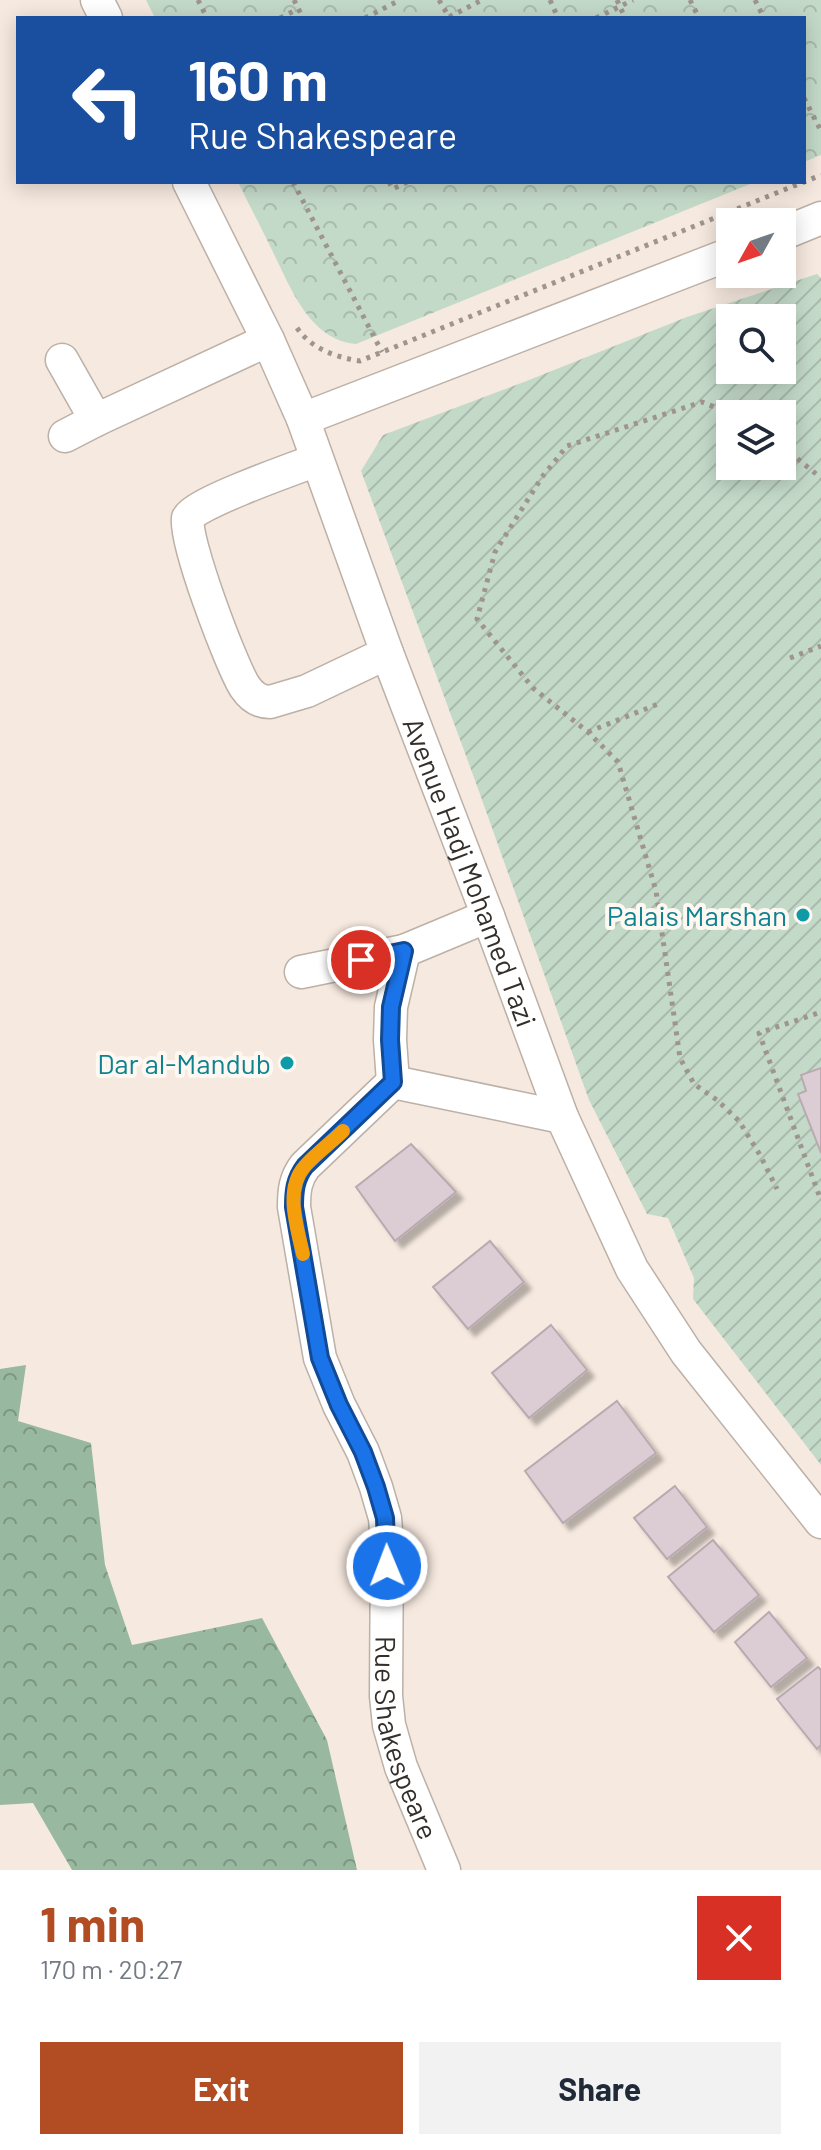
<!DOCTYPE html>
<meta charset="utf-8">
<style>
:root{--surface:#fff;--page:#f2f2f3;--text:#1f2937;--muted:#747a83;--accent:#b24c22}
body{margin:0;font-family:Barlow,sans-serif;background:var(--page);color:var(--text);height:100vh;display:flex;flex-direction:column;font-size:30px;white-space:nowrap}
*{box-sizing:border-box;margin:0}
p{font-size:26px;color:var(--muted)}
.icon{flex:none;width:44px;height:44px;fill:none;stroke:currentColor;stroke-width:2;stroke-linecap:round;stroke-linejoin:round}
.map{position:relative;height:1870px;overflow:hidden}
.side{display:flex;flex-direction:column;background:var(--surface);flex:1}
.side>*{flex:none}
.top-card{position:absolute;left:16px;top:16px;width:790px;height:168px;border-radius:0px;box-shadow:0 4px 20px #0003;background:#1a4fa0;color:#fff;overflow:hidden}
.needle{width:52px;rotate:230deg}
.tools{position:absolute;left:716px;top:208px;display:grid;gap:16px}
.tools a{display:grid;place-items:center;width:80px;height:80px;border-radius:0px;background:var(--surface);box-shadow:0 4px 20px #0003;font-size:40px}
.pin{position:absolute;display:grid;place-items:center;width:68px;height:68px;color:#fff;margin:-34px;border:4px solid #fff;border-radius:50%;box-shadow:0 2px 8px #0007}
.me{position:absolute;width:88px;margin:-44px;rotate:359deg;stroke-linejoin:round;filter:drop-shadow(0 0 6px #0008)}
.turn{display:flex;align-items:center;gap:28px;height:168px;padding:0 40px;font-size:36px}
.turn .icon{width:104px;height:104px;stroke-width:2.5}
.turn b{display:block;font-size:56px;line-height:68px}
.round{display:grid;place-items:center;flex:none;width:84px;height:84px;border-radius:0px;background:var(--page)}
.summary{display:flex;align-items:center;justify-content:space-between;height:136px;padding:0 40px}
h1{font-size:48px;font-weight:700;line-height:60px;color:var(--accent)}
.cta{display:flex;gap:16px;margin-top:auto;padding:16px 40px}
.cta a{flex:1;height:92px;border-radius:0px;background:var(--accent);color:#fff;font-size:32px;font-weight:700;line-height:92px;text-align:center}
.cta a+a{background:var(--page);color:var(--text)}
.map>svg:first-child{display:block}
.forest{fill:url(#forest-crowns)}
.park{fill:url(#park-crowns)}
.garden{fill:url(#garden-furrows);fill-rule:evenodd}
.building{fill:#dccdd4;stroke:#b9aab1;stroke-width:2;filter:url(#shadow)}
.lines{fill:none;stroke-linecap:round;stroke-linejoin:round}
.minor-casing{stroke:#bcb0a7;stroke-width:35}
.path{stroke:#9e958e;stroke-width:5;stroke-dasharray:4 6;stroke-linecap:butt}
.minor{stroke:#fff;stroke-width:32}
.route-casing{stroke:#114b97;stroke-width:20}
.route{stroke:#1a73e8;stroke-width:14}
.slow{stroke:#f59e0b;stroke-width:14}
.culture-dot{fill:#0f9aa8;stroke:#fff7f1;stroke-width:3}
.labels{text-anchor:middle;dominant-baseline:central;stroke-width:8;stroke-linejoin:round;paint-order:stroke}
.street-label{font-size:28px;fill:#342f2b;stroke:#fff7f1}
.culture-label{font-size:28px;fill:#0d838f;stroke:#fff7f1;text-anchor:end}
</style>
<div class="map">
<svg width="821" height="1870" viewBox="0 0 821 1870">
<defs>
<pattern id="forest-crowns" width="20" height="18" patternUnits="userSpaceOnUse" patternTransform="scale(2)"><rect width="20" height="18" fill="#98b8a0"/><path d="M2 6a3 3 0 1 1 6 0M12 15a3 3 0 1 1 6 0" fill="none" stroke="#7d9683"/></pattern>
<pattern id="park-crowns" width="20" height="18" patternUnits="userSpaceOnUse" patternTransform="scale(2)"><rect width="20" height="18" fill="#c4dac9"/><path d="M2 6a3 3 0 1 1 6 0M12 15a3 3 0 1 1 6 0" fill="none" stroke="#a9bbad"/></pattern>
<pattern id="garden-furrows" width="10" height="10" patternUnits="userSpaceOnUse" patternTransform="scale(2)"><rect width="10" height="10" fill="#c4dac9"/><path d="M-1 1l2-2M0 10L10 0M9 11l2-2" fill="none" stroke="#a9bbad"/></pattern>
<filter id="shadow"><feDropShadow dx="7" dy="7" stdDeviation="2" flood-color="#0004"/></filter>
</defs>
<rect width="100%" height="100%" fill="#f6e9df"/>
<!-- forest -->
<path class="forest" d="M26,1365L18,1421L91,1443L105,1565L132,1645L262,1618L327,1740L357,1870H72L33,1803L0,1805V1369Z"/>
<!-- park -->
<g class="park">
<path d="M146,0H821V155L804,162V18H155Z"/>
<path d="M238,182H755L356,344C309,340 290,286 272,250C261,227 249,205 238,182Z"/>
</g>
<!-- garden -->
<path class="garden" d="M817,274L821,278V1465L693,1299L694,1278L668,1218L647,1214L589,1100L476,783L361,471L383,435L529,380L687,317ZM730,318H782V370H730ZM730,414H782V466H730Z"/>
<!-- building -->
<g class="building">
<path d="M821,1068V1153L798,1094L806,1091L801,1075Z"/>
<path d="M411,1144L456,1192L395,1241L356,1187Z"/>
<path d="M490,1241L524,1282L468,1329L433,1287Z"/>
<path d="M551,1325L587,1370L529,1418L492,1373Z"/>
<path d="M617,1401L656,1453L563,1523L525,1471Z"/>
<path d="M675,1486L707,1527L667,1559L634,1518Z"/>
<path d="M713,1540L759,1595L714,1632L668,1577Z"/>
<path d="M769,1612L807,1658L771,1687L735,1642Z"/>
<path d="M818,1667L821,1670V1745L817,1749L777,1699Z"/>
</g>
<g class="lines">
<defs>
<g id="minor">
<path d="M97,0L106,18"/>
<path id="s1" d="M189,182L268,340L303,419L387,653L488,916L562,1117L632,1269L686,1352L821,1522"/>
<path d="M782,234L821,218"/>
<path d="M62,360L96,420"/>
<path d="M303,419L730,254"/>
<path d="M65,436L96,420L268,340"/>
<path d="M317,460C298,467 193,504 188,518C182,535 232,668 245,687C251,696 259,702 270,702L307,691L387,653"/>
<path d="M301,972L404,951"/>
<path id="s2" d="M393,1082L305,1166C295,1179 294,1191 294,1207L320,1358L339,1405L363,1452L376,1487L385,1518L387,1542L386,1696L389,1725L401,1767L444,1870"/>
<path d="M393,1082L390,1040L391,1007L404,951L488,916"/>
<path d="M393,1082L562,1117"/>
</g>
</defs>
<!-- minor casing -->
<use href="#minor" class="minor-casing"/>
<!-- path -->
<g class="path">
<path d="M198,0L207,18"/>
<path d="M294,0L303,18"/>
<path d="M439,0L449,17L482,0"/>
<path d="M550,0L558,18"/>
<path d="M617,0L625,18"/>
<path d="M690,0L699,18"/>
<path d="M755,0L764,18"/>
<path d="M280,18L298,9"/>
<path d="M365,18L400,0"/>
<path d="M596,18L633,0"/>
<path d="M804,98L821,131"/>
<path d="M293,182L382,352"/>
<path d="M389,182L393,189L407,182"/>
<path d="M297,328C312,349 335,357 360,361L821,175"/>
<path d="M732,414L702,402L567,446L542,477L495,552L477,619L533,688L588,732L618,762L656,891L680,1058L694,1084L717,1100L739,1121L760,1155L777,1189"/>
<path d="M782,446L821,478"/>
<path d="M790,658L821,646"/>
<path d="M588,732L658,704"/>
<path d="M819,1195L759,1033L821,1012"/>
</g>
<!-- minor -->
<use href="#minor" class="minor"/>
</g>
<g class="lines">
<defs>
<path id="route" d="M361,960L404,951L391,1007L390,1040L393,1082L305,1166C295,1179 294,1191 294,1207L320,1358L339,1405L363,1452L376,1487L385,1518L387,1566"/>
</defs>
<!-- route casing -->
<use href="#route" class="route-casing"/>
<!-- route -->
<use href="#route" class="route"/>
<!-- slow -->
<path class="slow" d="M303,1254C297,1227 284,1189 305,1166C316,1153 331,1143 343,1131"/>
</g>
<!-- markers -->
<g class="culture-dot">
<circle cx="803" cy="915" r="8"/>
<circle cx="287" cy="1063" r="8"/>
</g>
<g class="labels">
<!-- street labels -->
<g class="street-label">
<text stroke="none"><textPath href="#s1" startOffset="746">Avenue Hadj Mohamed Tazi</textPath></text>
<text stroke="none"><textPath href="#s2" startOffset="714">Rue Shakespeare</textPath></text>
</g>
<!-- culture labels -->
<g class="culture-label">
<text x="787" y="915">Palais Marshan</text>
<text x="271" y="1063">Dar al-Mandub</text>
</g>
</g>
</svg>
<div class="tools">
<a><svg class="needle" viewBox="-14 -14 28 28"><path d="M0-13l5 13h-10z" fill="#e53935"/><path d="M0 13l5-13h-10z" fill="#747a83"/></svg></a>
<a><svg class="icon" aria-label="search" viewBox="0 0 24 24"><circle cx="10" cy="10" r="6"/><path d="M15 15l6 6"/></svg></a>
<a><svg class="icon" aria-label="layers" viewBox="0 0 24 24"><path d="M12 4l9 5-9 5-9-5zM3 14l9 5 9-5"/></svg></a>
</div>
<div class="pin" style="left:361px;top:960px;background:#d93025"><svg class="icon" aria-label="arrive" viewBox="0 0 24 24"><path d="M6 21V4h12l-3 4 3 4H6"/></svg></div>
<svg class="me" style="left:387px;top:1566px" viewBox="-20 -20 40 40"><circle r="17" fill="#1a73e8" stroke="#fff" stroke-width="3"/><path d="M0-11L8 9 0 5-8 9z" fill="#fff"/></svg>
<div class="top-card">
<div class="turn"><svg class="icon" aria-label="left" viewBox="0 0 24 24"><path d="M17 20v-9H6M10 6l-5 5 5 5"/></svg><div><b>160 m</b>Rue Shakespeare</div></div>
</div>
</div>
<section class="side">
<div class="summary"><div><h1>1 min</h1><p>170 m · 20:27</p></div><a class="round" style="background:#d93025;color:#fff"><svg class="icon" aria-label="close" viewBox="0 0 24 24"><path d="M6 6l12 12M18 6L6 18"/></svg></a></div>
<div class="cta"><a>Exit</a><a>Share</a></div>
</section>
